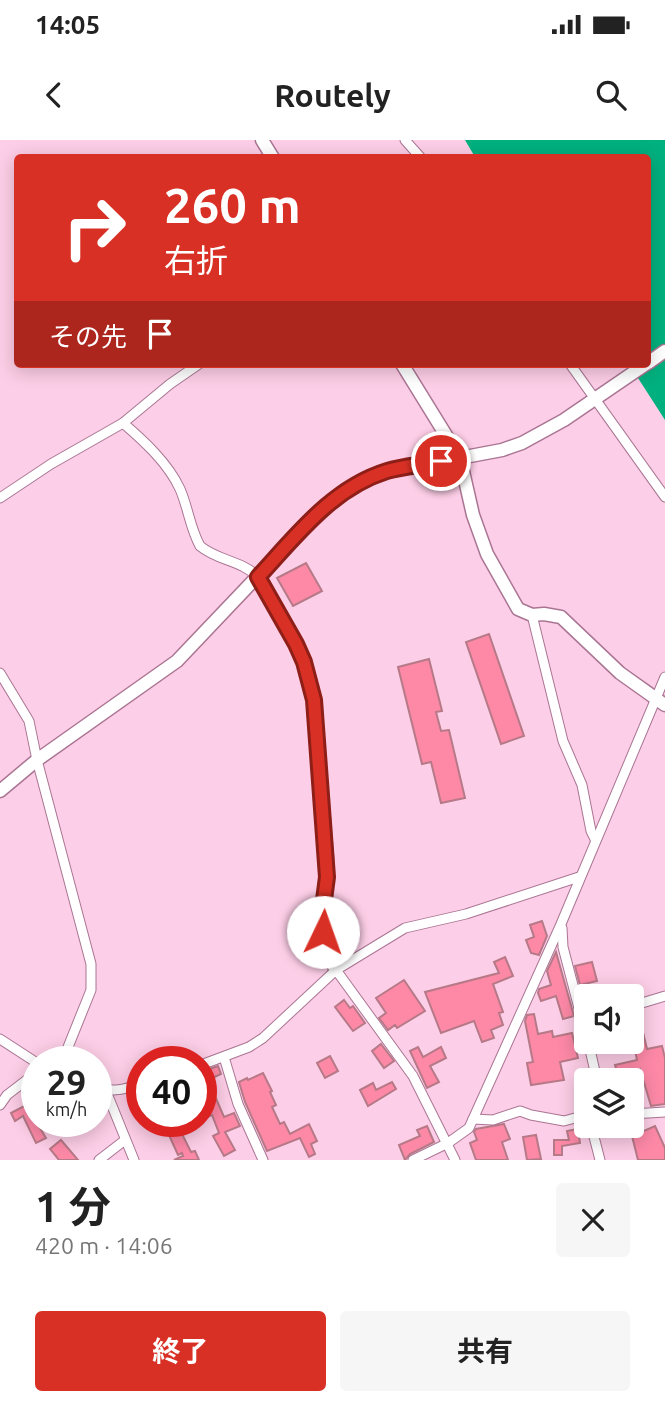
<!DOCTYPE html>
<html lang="ja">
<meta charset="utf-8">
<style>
:root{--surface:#fff;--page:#f6f6f6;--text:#222;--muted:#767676;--accent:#d93025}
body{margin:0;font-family:Ubuntu,"Noto Sans JP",sans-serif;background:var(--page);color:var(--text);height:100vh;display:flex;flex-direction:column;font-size:26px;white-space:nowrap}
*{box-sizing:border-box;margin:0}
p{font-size:23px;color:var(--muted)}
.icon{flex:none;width:38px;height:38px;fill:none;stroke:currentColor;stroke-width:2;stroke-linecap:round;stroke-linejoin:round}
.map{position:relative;height:1020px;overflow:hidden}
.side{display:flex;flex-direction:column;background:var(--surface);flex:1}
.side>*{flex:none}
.top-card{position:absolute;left:14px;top:14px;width:637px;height:214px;border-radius:7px;box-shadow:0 4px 18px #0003;background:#d93025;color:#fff;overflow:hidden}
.buttons{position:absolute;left:574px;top:844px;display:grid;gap:14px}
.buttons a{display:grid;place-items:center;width:70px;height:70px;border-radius:7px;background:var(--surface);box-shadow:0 4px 18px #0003;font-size:35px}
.speed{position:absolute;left:21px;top:906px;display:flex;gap:14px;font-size:35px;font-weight:700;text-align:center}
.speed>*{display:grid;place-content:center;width:91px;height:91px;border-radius:50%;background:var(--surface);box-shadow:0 4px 18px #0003;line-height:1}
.speed small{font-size:18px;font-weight:400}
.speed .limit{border:10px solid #d22;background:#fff;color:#111}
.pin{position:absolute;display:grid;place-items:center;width:60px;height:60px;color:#fff;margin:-30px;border:4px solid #fff;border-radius:50%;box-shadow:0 2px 7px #0007}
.me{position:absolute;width:77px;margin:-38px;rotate:3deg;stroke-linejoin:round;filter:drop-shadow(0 0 5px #0008)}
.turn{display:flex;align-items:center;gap:24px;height:147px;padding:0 35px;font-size:32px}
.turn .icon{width:91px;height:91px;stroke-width:2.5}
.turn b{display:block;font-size:49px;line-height:60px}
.then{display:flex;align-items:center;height:66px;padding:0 35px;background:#0003;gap:14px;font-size:26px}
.round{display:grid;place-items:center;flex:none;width:74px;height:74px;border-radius:7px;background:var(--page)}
.head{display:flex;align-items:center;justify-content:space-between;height:119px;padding:0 35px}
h1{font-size:42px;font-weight:700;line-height:52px}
.cta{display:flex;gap:14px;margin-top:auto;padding:14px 35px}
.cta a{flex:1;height:80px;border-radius:7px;background:var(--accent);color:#fff;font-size:28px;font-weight:700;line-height:80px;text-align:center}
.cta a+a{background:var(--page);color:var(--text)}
.status{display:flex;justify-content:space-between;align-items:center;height:49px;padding:0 35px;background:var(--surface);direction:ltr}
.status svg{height:19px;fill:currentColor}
header{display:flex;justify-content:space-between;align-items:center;height:91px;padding:0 35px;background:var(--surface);font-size:32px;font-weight:700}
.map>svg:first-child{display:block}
.water{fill:#00b07e}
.building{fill:#fd89a7;stroke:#b67987;stroke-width:2}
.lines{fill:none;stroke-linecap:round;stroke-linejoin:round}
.street-casing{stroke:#aa7593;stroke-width:11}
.secondary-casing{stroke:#aa7593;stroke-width:15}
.street{stroke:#fff;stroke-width:9}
.secondary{stroke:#fff;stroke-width:12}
.route-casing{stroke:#8d1f18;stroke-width:18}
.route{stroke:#d93025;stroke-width:12}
</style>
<div class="status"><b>14:05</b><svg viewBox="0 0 49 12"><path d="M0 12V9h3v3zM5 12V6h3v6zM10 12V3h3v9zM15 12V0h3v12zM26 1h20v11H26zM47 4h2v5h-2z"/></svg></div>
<header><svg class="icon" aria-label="back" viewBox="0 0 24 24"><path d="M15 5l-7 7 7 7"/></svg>Routely<svg class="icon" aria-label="search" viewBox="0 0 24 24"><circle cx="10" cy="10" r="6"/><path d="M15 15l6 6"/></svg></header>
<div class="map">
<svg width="665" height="1020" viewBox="0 0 665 1020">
<rect width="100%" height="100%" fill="#fdcee7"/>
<!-- water -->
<path class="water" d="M465,0H665V280L629,224H648V18L475,17Z"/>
<!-- building -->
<g class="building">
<path d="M306,423L322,451L293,466L277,438Z"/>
<path d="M489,494L524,596L501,604L466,502Z"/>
<path d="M429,519L442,571L436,572L441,591L449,590L465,658L441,663L431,622L422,624L398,527Z"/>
<path d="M542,781L547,796L539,815L531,813L526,800L534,797L530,785Z"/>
<path d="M556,812L574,876L563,879L556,856L541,861L538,853L539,849L551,845L547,831Z"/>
<path d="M505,817L513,836L493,844L503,872L499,873L503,885L491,890L494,898L482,902L474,881L441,893L425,852L499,833L494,822Z"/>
<path d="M592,822L597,841L580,845L575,826Z"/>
<path d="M404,840L425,871L397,888L395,885L388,890L379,878L386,873L376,858Z"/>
<path d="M344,860L350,868L353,866L365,883L353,891L335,867Z"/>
<path d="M534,874L538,894L552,891L553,897L572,893L578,918L560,922L564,940L531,945L527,923L533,922L525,881L527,875Z"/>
<path d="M634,874L638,889L642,888L647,909L662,906L665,918V964L651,966L640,929L618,935L615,925L637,920L634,905L632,906V875Z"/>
<path d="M381,904L394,921L384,928L372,911Z"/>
<path d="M418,907L423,917L441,907L446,918L430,926L439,942L427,948L410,911Z"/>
<path d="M330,916L338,931L325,938L317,923Z"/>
<path d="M218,926L221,934L208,940L224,977L234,973L240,986L225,992L235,1010L224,1016L213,996L219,993L212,975L207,977L201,963V932Z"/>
<path d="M263,933L272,951L270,952L276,965L272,967L280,984L284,982L290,994L309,984L317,1001L311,1004L315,1014L309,1017L300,998L267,1011L245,962L239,942L247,938L248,940Z"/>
<path d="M392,942L396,949L368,966L360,950L373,943L376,950Z"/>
<path d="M26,965L46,998L36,1003L23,976L15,981L11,973Z"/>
<path d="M163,982H173L174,985L181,982H202L181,992L191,1012L195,1011L199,1020H174L183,1016L182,1013L178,1015Z"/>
<path d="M504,984L510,999L502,1002L508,1020H476L470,1003L477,1000L474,992L476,989Z"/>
<path d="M427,986L434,1002L410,1014L405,1020L399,1005L420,996L417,990Z"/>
<path d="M655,986L665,1008V1020H638L632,996Z"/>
<path d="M578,989L580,1003L562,1006V1015H554V1000H569L567,991Z"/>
<path d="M536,995L541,1019L527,1020L523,997Z"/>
<path d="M61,1000L78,1020H59L50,1009Z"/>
</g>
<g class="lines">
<defs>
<g id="street">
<path d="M405,0L421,18"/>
<path d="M570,224L665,357"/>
<path d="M123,283C144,301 168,323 180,349C188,367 190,388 200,406C218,421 241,420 258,437"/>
<path d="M0,358L51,324L123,283L170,244L199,224"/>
<path d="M532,475L563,601L582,645L591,691L595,699"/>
<path d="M0,533L29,581L37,620L91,824V850L62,922"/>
<path d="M562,788L563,807L586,895"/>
<path d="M336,830L405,788L466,774L579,737"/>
<path d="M632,866L665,856"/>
<path d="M0,899L37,923"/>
<path d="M588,901L597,940"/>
<path d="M224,917L238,964L263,1020"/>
<path d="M201,925L249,907L263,898L336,830L413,936L455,1020"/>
<path d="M96,947C112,953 126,949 142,944"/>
<path d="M106,951L134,1020"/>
<path d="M0,965L7,955L37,932"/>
<path d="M632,974L665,972"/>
<path d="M473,979L493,980L520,971L531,975L564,981L586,975"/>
<path d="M591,985L600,1020"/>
<path d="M99,1020L125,1000"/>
<path d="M413,1020L448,1003L469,988L561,784L665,537"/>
</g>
<g id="secondary">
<path d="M262,0L273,18"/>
<path d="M648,223L665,211"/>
<path d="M402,224L460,318L473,375L487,414L518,469L532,475L544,474L561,477L620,533L665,565"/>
<path d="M258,437L296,504L304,522L314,560L327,719L323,791L327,814L336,830"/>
<path d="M0,651L37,620L177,521L311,380L345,350L385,332L502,310L522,303L564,280L646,224"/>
</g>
</defs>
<!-- street casing -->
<use href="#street" class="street-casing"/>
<!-- secondary casing -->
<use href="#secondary" class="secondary-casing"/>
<!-- street -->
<use href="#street" class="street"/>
<!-- secondary -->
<use href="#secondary" class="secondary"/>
</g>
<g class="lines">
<defs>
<path id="route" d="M323,792L322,775L327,737L314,560L304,522L296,504L258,437C296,396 332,348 387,331C404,326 423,325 441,321"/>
</defs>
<!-- route casing -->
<use href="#route" class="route-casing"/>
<!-- route -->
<use href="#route" class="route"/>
</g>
</svg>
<div class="buttons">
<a><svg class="icon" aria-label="sound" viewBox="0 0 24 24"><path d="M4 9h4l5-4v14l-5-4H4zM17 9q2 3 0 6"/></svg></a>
<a><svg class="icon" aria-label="layers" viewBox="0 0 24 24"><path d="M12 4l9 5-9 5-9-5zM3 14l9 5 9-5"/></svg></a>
</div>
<div class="speed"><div>29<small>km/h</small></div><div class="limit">40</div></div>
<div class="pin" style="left:441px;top:321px;background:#d93025"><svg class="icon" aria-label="arrive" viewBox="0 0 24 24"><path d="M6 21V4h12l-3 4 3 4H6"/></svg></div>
<svg class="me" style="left:323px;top:792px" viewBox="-20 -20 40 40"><circle r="19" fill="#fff"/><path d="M0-13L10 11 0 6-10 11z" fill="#d93025"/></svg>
<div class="top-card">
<div class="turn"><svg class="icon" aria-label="right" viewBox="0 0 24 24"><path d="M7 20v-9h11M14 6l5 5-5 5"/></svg><div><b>260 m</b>右折</div></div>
<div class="then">その先<svg class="icon" aria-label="arrive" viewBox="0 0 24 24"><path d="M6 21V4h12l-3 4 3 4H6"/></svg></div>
</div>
</div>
<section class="side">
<div class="head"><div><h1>1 分</h1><p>420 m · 14:06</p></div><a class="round"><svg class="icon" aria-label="close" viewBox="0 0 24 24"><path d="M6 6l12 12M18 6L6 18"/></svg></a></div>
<div class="cta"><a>終了</a><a>共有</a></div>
</section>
